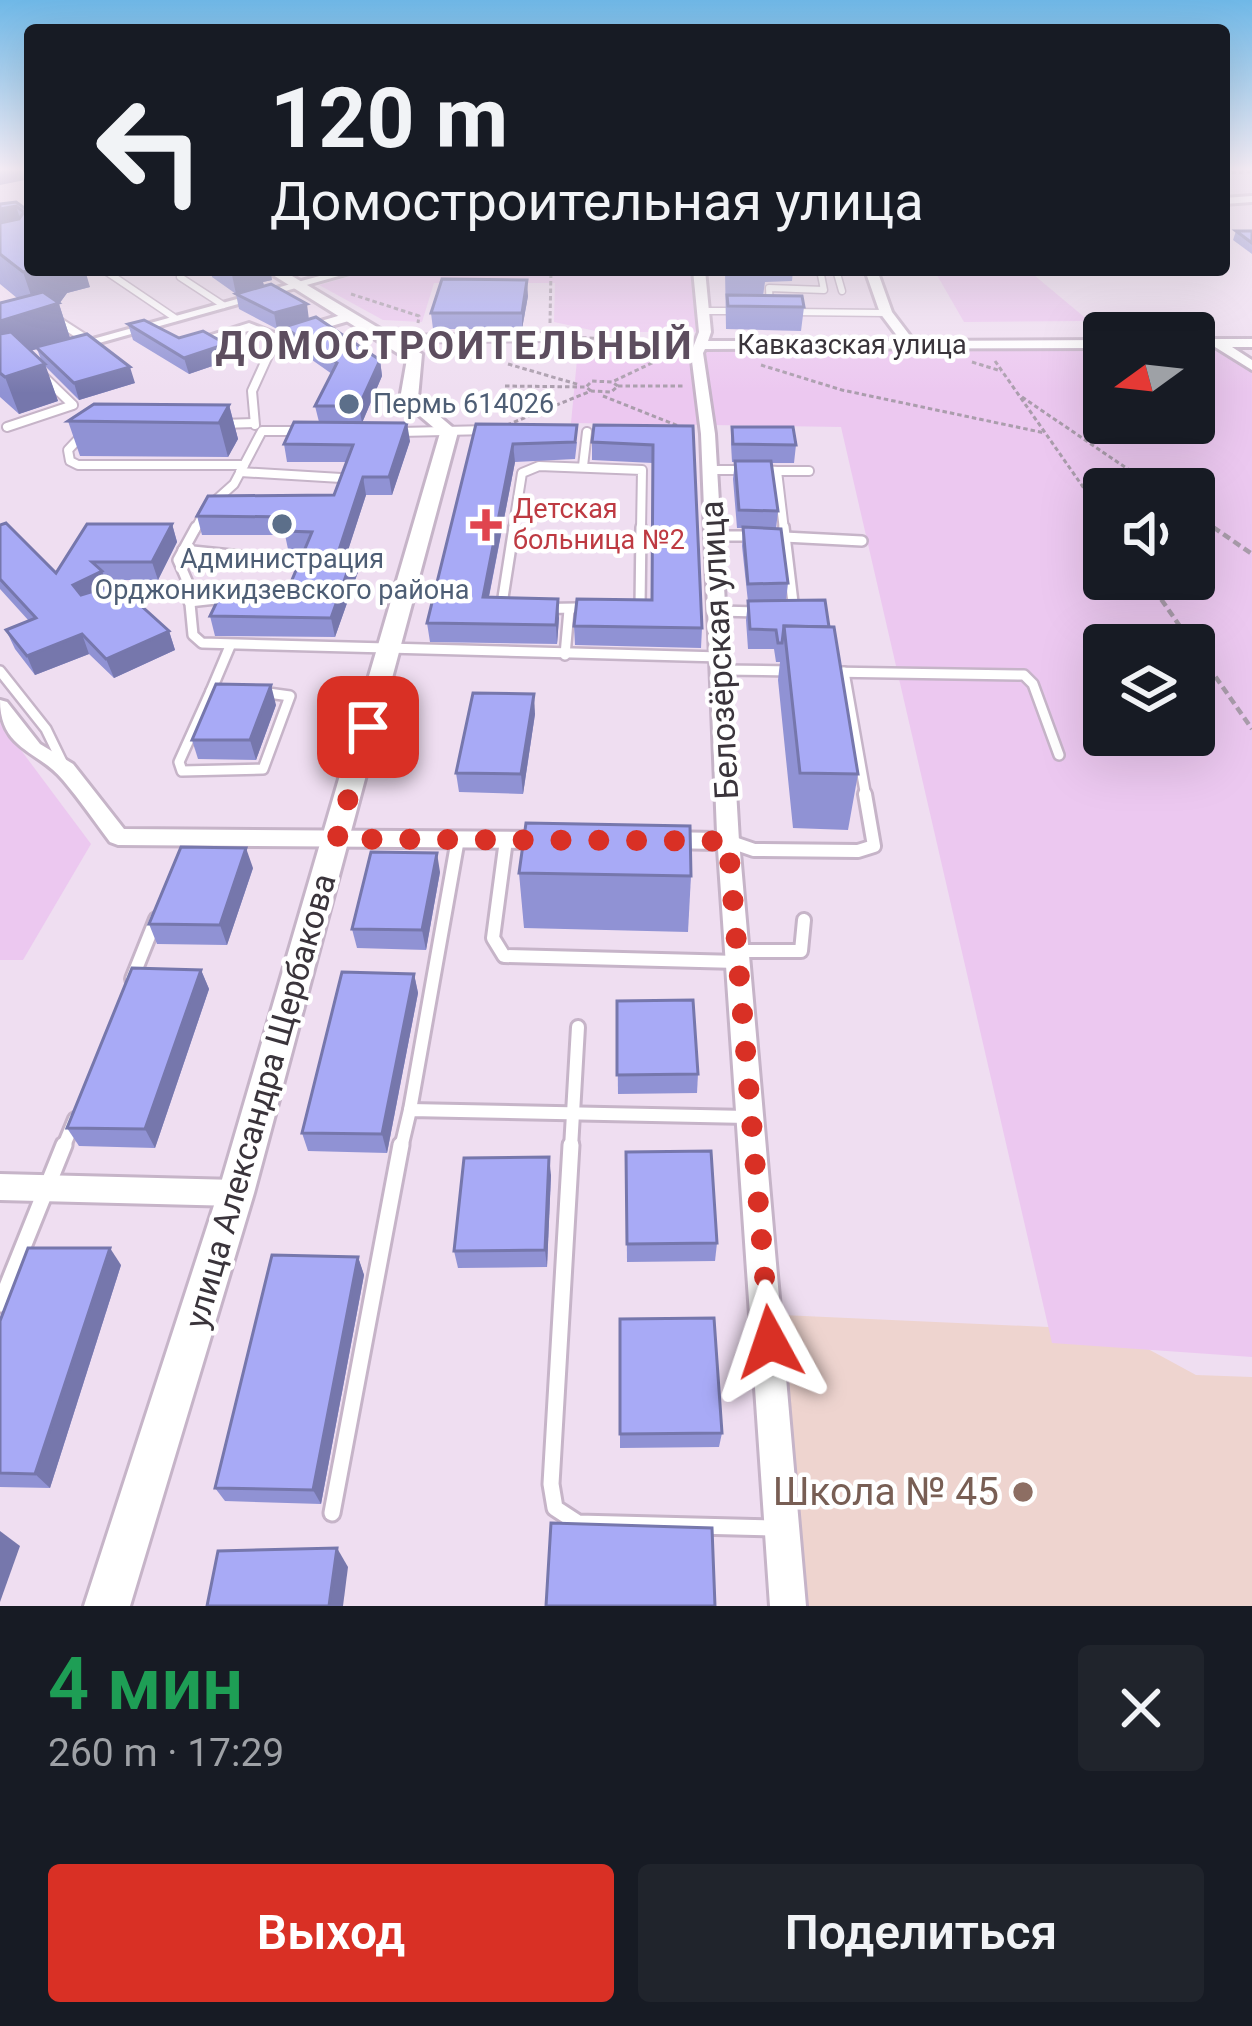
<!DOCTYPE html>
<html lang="ru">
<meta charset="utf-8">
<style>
:root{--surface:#171b24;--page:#20242c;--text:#f1f3f6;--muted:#9ea1a6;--accent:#d93025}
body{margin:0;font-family:Roboto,sans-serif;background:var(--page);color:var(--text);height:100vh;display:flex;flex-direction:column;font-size:45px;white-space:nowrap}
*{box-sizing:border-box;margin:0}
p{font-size:39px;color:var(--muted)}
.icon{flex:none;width:66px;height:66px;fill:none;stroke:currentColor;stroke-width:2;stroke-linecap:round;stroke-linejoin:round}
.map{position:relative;height:1606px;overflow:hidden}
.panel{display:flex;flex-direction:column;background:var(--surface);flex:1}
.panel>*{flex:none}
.top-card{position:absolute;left:24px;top:24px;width:1206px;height:252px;border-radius:12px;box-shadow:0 12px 48px #0002;background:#171b24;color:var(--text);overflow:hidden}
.needle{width:78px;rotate:255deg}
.tools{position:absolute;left:1083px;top:312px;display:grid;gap:24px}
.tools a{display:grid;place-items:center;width:132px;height:132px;border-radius:12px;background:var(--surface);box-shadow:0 12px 48px #0002;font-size:60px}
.pin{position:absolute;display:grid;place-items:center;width:102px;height:102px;color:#fff;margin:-51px;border-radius:24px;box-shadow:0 6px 18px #0006}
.me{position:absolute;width:132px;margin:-66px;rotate:355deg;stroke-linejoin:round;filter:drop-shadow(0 0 9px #0008)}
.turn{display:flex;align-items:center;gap:42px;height:252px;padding:0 48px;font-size:54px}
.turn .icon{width:156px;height:156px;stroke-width:2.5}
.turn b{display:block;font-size:84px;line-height:102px}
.round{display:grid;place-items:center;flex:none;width:126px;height:126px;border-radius:12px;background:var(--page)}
.headline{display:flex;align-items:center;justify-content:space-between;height:204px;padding:0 48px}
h1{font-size:72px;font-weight:600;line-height:90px;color:#1e9e55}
.cta{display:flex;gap:24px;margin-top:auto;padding:24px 48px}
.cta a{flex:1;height:138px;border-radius:12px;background:var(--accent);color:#fff;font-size:48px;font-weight:600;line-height:138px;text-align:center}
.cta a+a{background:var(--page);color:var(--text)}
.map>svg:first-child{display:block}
.education{fill:#eed4cf}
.green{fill:#ecc8f0;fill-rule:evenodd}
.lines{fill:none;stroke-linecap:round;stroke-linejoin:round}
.service-far4-casing{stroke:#c6b4c8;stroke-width:9}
.service-far3-casing{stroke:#c6b4c8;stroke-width:12}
.service-far2-casing{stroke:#c6b4c8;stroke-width:14}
.service-far1-casing{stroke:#c6b4c8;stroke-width:18}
.service-casing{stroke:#c6b4c8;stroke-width:21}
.minor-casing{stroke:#c6b4c8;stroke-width:6}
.tertiary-casing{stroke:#c6b4c8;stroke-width:6}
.path-far1{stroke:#aa9dac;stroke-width:3;stroke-dasharray:4.5 3;stroke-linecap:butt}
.path{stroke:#aa9dac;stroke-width:4.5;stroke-dasharray:8 4.5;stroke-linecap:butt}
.service-far4{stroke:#fff;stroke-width:6}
.service-far3{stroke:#fff;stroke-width:8}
.service-far2{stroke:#fff;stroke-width:9}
.service-far1{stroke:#fff;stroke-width:12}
.service{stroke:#fff;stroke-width:15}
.minor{fill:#fff;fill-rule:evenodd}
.tertiary{fill:#fff;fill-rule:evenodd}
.wall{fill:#9092d4;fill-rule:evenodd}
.shaded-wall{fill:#7677ac}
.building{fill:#a8aaf6;stroke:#7677ac;stroke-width:3}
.route{stroke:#d93025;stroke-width:21;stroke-dasharray:0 37.8}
.service-dot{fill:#5c6f8a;stroke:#fff;stroke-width:4.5}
.health-dot{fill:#e0444e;stroke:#fff;stroke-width:4.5}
.education-dot{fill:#8d6e63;stroke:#fff;stroke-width:4.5}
.labels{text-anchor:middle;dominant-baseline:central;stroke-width:9;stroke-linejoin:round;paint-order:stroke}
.far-street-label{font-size:27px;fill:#3a343b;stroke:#fff}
.far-service-label{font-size:27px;fill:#4e5e75;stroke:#fff;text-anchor:start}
.far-health-label{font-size:27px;fill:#be3a42;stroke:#fff;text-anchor:start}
.street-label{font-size:33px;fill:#3a343b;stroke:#fff}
.far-district-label{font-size:39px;font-weight:bold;letter-spacing:3px;fill:#5d4e5f;stroke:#fff}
.near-education-label{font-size:39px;fill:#785e54;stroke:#fff;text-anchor:end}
</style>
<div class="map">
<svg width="1252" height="1606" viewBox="0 0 1252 1606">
<rect width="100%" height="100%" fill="#efdef1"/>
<!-- education -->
<path class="education" d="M782,1315L1113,1330L1196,1375L1252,1377V1606H801Z"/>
<!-- green -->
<g class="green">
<path d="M372,270H695L702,332H600L554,322L555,283H434L422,322L383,320L319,285Z"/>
<path d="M934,270H1028L1089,321L964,322Z"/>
<path d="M1194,346H1214L1252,372V1357L1052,1343L841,427L571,423L578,349L1104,347V423H1194ZM1104,489H1194V579H1104ZM1104,645H1194V735H1104Z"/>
<path d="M0,722L91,844L23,960H0Z"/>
</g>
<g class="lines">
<defs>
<g id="service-far4">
<path d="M104,270L175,318"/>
<path d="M836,270L842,291"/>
<path d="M180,277L223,305"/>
<path d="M770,308L769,288L824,290L820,270"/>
<path d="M703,311H736"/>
<path d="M791,312L886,313"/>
<path d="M57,320L66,326"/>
</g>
<g id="service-far3">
<path d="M61,323L89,341"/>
<path d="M388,339L551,337"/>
<path d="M221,424L254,423"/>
<path d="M255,425L252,391L276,338"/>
<path d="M7,427L73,405L44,377"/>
<path d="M400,432L489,430"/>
<path d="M84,433L68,450L70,461L78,465H244"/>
<path d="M583,466L587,432"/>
<path d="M711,470H745"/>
<path d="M764,470L777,471L784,530"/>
<path d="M777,471H809"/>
<path d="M240,472L341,478"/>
<path d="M195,530L206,509L234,484L262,431H303"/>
<path d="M513,530L522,473L539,466L642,470L641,530"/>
</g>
<g id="service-far2">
<path d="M196,527L178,560L188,583L193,635L202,643L721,657"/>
<path d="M514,527L502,604L515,609L640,607L641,527"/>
<path d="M784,527L794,611"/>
<path d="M714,536H753"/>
<path d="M784,537L862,541"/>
<path d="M183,550L271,559"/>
<path d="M115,596L189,589"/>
<path d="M189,602L234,597"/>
<path d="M719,611L758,612"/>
<path d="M565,655L569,610"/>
<path d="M722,670L791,671"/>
<path d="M0,671L46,729L64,766"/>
<path d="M828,672L1024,675L1033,684L1059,755"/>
<path d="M844,672L866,797"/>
<path d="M211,691L179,762L182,771L263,769L290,696L261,692"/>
<path d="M224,691H211L230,646"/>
</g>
<g id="service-far1">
<path d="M506,840L493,938L504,956L738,962"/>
<path d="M728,841L754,850L858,851L874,846L865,794"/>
<path d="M737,951H801L804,920"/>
<path d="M132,979L156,919"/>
<path d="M410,1110L458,839"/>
<path d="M63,1148L75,1119"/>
<path d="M401,1148L410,1110L748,1117"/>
<path d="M571,1148L578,1027"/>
</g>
<g id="service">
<path d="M571,1145L551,1484L555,1508L578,1523L774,1528"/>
<path d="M0,1304L64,1145"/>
<path d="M332,1513L401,1145"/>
</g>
<g id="minor">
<path d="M1252,196V202L1224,204V198Z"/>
<path d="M341,270H360L74,350L64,347Z"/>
<path d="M693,270H705L711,332L708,341H901L880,313L865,270H877L892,312L914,341L1104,340V348L705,349L703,353L715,434L739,841L806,1606H770L718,849L666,848L655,840L666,832L717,833L701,434L691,353L699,332Z"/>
<path d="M348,313L352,314V320L276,342L248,331L189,348L183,344L249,323L277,334Z"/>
<path d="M1194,339H1252V347H1232L1252,360V370L1215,347H1194Z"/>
<path d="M0,700L7,702L40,744L73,764L124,829L550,832L561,840L550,848L118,845L110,842C95,822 80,800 63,780C38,750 0,750 0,700Z"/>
<path d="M0,1174L236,1180L246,1184L250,1193L246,1202L236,1206L0,1200Z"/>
</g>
<path id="tertiary" d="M265,270H282L422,354L418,398L458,432L254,1193L130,1606H84L218,1193L440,433L400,399L407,359Z"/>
</defs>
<!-- service-far4 casing -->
<use href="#service-far4" class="service-far4-casing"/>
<!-- service-far3 casing -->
<use href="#service-far3" class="service-far3-casing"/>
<!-- service-far2 casing -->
<use href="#service-far2" class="service-far2-casing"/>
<!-- service-far1 casing -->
<use href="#service-far1" class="service-far1-casing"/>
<!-- service casing -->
<use href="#service" class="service-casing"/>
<!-- minor casing -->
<use href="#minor" class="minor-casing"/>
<!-- tertiary casing -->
<use href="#tertiary" class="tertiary-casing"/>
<!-- path-far1 -->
<g class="path-far1">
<path d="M1224,173L1252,172"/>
<path d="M351,294L419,316L418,323"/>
<path d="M550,323L551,270"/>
<path d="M567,337L682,342"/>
<path d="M995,361L1104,517"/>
<path d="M972,362L1001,371"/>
<path d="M508,364L580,385"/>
<path d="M761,365L842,390L1045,433"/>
<path d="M505,386L586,387"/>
<path d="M618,386H684"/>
<path d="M591,391L586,387L592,381L612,382L677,351"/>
<path d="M603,396L681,427"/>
<path d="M1022,397L1157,489"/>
<path d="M507,425L591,391L611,392L618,386L612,382"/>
<path d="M1194,514L1217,530"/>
</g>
<!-- path -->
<g class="path">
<path d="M1213,527L1252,554"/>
<path d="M1147,579L1193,645"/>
<path d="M1194,646L1252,729"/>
</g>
<!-- service-far4 -->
<use href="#service-far4" class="service-far4"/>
<!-- service-far3 -->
<use href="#service-far3" class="service-far3"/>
<!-- service-far2 -->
<use href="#service-far2" class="service-far2"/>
<!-- service-far1 -->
<use href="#service-far1" class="service-far1"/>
<!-- service -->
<use href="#service" class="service"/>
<!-- minor -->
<use href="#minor" class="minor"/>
<!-- tertiary -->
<use href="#tertiary" class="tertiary"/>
</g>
<!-- wall -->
<g class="wall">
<path d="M16,202L90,287L67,293L59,304L70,338L135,383L79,400L45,366L58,401L19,414L0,397V302L17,298L0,284V204ZM37,349L42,362L30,351Z"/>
<path d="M1236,231H1252V254L1233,240Z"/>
<path d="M211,270H270L272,280L263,282L264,286L309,319L380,360L382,376L362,423L410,441L392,495H366L347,553L358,572L335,637L215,636L210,616L289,587L304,550L288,549L285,535H202L197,516L334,495L346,462H287L284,444L319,422L315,406L332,374L288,343L284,327L277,329L239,309L236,294L212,277Z"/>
<path d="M725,270H793L792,281L765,282L763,296L804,307L801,331L726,329Z"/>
<path d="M528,296L522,329H433L431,313Z"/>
<path d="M128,324L179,338L226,344L230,360L189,374L133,340Z"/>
<path d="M229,405L238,439L228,457L80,456L68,421Z"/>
<path d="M476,424L577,442L575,459L515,462L489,597L559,618L557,644L430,642L427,623Z"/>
<path d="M693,426L702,628L701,648L575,645L574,626L652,600L653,463L592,460V442Z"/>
<path d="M732,427L796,445L794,463H772L778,511L776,529L788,583L786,601L858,774L848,830L793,828L778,680L780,662H776L774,649H748L746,620L748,602L742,546L743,528H737L733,479L735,462H732L731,444Z"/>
<path d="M172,524L177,542L158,580H105L108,587L169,631L175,650L114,678L89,654L35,675L15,649L6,630L29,621L0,589V525L56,573Z"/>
<path d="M276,705L256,760L198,759L192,740Z"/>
<path d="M535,714L523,794L459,792L456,773Z"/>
<path d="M253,868L227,945L157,944L149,924Z"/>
<path d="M440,872L426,950L357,948L352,929Z"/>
<path d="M519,873L691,876L688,932L524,928Z"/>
<path d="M201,970L209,989L155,1148L79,1146L67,1128Z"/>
<path d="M414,974L418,993L387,1153L308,1151L302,1133Z"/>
<path d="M617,1001L698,1074L697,1093L618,1094Z"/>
<path d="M626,1152L717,1243L715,1261L627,1262Z"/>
<path d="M551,1175L547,1267L458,1268L454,1251Z"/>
<path d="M358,1257L364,1275L321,1504L225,1501L215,1488Z"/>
<path d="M121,1265L50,1488L0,1487V1321Z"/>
<path d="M620,1319L722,1433L719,1447L620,1448Z"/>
</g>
<!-- shaded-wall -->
<g class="shaded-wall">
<path d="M9,169H30V179L0,185V170Z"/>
<path d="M16,206L29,246L0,252V209Z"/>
<path d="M33,270H85L90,287L67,293L59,304L70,338L0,361V321L36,310L23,272Z"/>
<path d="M231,270H270L272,280L263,282L264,286L236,294Z"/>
<path d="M527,280L528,296L522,329V313Z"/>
<path d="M307,304L309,320L277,329L274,313Z"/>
<path d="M226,344L230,360L189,374L184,358Z"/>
<path d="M380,360L382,376L362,423L359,406Z"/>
<path d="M45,364L58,401L19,414L5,377Z"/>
<path d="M130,367L135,383L79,400L74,383Z"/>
<path d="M229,405L238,439L228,457L219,423Z"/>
<path d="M407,423L410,441L392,495L389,477Z"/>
<path d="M513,444L515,462L485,616L483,597Z"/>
<path d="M363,477L366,495L341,572L338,553Z"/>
<path d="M172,524L177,542L158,580L152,562Z"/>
<path d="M354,553L358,572L335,637L331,618Z"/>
<path d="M102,571L109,589L80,604L73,585Z"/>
<path d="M558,599L559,618L557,644L556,625Z"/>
<path d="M169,631L175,650L114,678L106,659Z"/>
<path d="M82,634L89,654L35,675L27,656Z"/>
<path d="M271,685L276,705L256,760L250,740Z"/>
<path d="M534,694L535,714L523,794L521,774Z"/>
<path d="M246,848L253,868L227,945L220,925Z"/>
<path d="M437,853L440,872L426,950L422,930Z"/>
<path d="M201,970L209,989L155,1148L145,1129Z"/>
<path d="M414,974L418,993L387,1153L382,1134Z"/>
<path d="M549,1157L551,1175L547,1267L545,1250Z"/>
<path d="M110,1248L121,1265L50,1488L35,1474Z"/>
<path d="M358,1257L364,1275L321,1504L313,1490Z"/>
<path d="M0,1531L20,1546L0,1602Z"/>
<path d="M337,1548L348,1567L343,1606H329Z"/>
</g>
<!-- building -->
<g class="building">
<path d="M16,202L30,212V270H33L23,272L0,254V223L19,219L24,212L16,206L0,209V204Z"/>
<path d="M1236,231H1252V243Z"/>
<path d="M442,279L527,280L522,313H431Z"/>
<path d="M271,284L307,304L274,313L236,294Z"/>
<path d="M43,292L59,303L0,321V303Z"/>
<path d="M727,295L802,296L804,307L728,306Z"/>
<path d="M316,317L380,360L359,406H315L337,363L284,327Z"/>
<path d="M144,320L179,338L203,331L226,344L184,358L128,324Z"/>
<path d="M11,332L45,364L5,377L0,373V334Z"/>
<path d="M87,334L130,367L74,383L36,347Z"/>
<path d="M94,404L229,405L219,423L68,421Z"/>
<path d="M294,422L407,423L389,477H363L338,553H354L331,618L210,616L223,589L289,587L312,532L284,531L291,517L197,516L208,496L334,495L353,445L284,444Z"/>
<path d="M476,424L577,425L575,442L513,444L483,597L558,599L556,625L427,623Z"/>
<path d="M594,425L693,426L702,628L574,626L577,599L652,600L653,445L592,442Z"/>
<path d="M732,427H793L796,445L733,444Z"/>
<path d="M735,461H771L778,511L739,510Z"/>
<path d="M6,523L56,573L87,524H172L152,562H92L102,571L73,585L81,595L117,584L169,631L106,659L82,634L27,656L6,630L36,618L0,579V525Z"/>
<path d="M743,527L781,529L788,583L748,584Z"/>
<path d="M825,600L829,627L784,626L782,643H778L776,630L750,629L748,601Z"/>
<path d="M784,626L834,627L858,774L800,773Z"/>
<path d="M216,684L271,685L250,740H192Z"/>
<path d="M473,693L534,694L521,774L456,773Z"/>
<path d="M526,823L690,826L691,876L519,873Z"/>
<path d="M181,847L246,848L220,925L149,924Z"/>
<path d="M371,852L437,853L422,930L352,929Z"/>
<path d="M132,968L201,970L145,1129L67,1128Z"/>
<path d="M342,972L414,974L382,1134L302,1133Z"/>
<path d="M693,1000L698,1074L617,1075V1001Z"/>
<path d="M711,1151L717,1243L627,1244L626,1152Z"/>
<path d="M549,1157L545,1250L454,1251L464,1158Z"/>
<path d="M28,1248H110L35,1474L0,1473V1321Z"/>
<path d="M272,1255L358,1257L313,1490L215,1488Z"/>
<path d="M714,1318L722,1433L620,1434V1319Z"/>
<path d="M551,1523L712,1528L715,1606H546Z"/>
<path d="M337,1548L329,1606H207L218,1551Z"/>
</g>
<!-- sky -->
<linearGradient id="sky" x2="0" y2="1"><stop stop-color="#6fb8e7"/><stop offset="0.43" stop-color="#f8f0f9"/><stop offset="1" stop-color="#f8f0f9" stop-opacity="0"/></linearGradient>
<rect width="1252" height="393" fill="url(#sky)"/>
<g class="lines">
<!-- route -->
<path class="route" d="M368,727L337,839L728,841L770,1342"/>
</g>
<!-- markers -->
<g class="service-dot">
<circle cx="349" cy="404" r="12"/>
<circle cx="282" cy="524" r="12"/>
</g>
<path class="health-dot" d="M480 507h12v12h12v12h-12v12h-12v-12h-12v-12h12z"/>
<circle class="education-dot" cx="1023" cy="1492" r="12"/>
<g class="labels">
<!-- far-street labels -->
<g class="far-street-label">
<text x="852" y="345">Кавказская улица</text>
</g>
<!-- far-service labels -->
<g class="far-service-label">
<text x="373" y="404">Пермь 614026</text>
<text x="282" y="559" text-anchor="middle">Администрация<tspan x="282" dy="31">Орджоникидзевского района</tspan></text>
</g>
<!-- far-health labels -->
<g class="far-health-label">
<text x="513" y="509">Детская<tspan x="513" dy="31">больница №2</tspan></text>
</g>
<!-- street labels -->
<g class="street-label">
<text transform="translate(719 650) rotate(-93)">Белозёрская улица</text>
<text transform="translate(260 1101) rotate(-74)">улица Александра Щербакова</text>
</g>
<!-- far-district labels -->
<g class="far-district-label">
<text x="455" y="346">ДОМОСТРОИТЕЛЬНЫЙ</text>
</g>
<!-- near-education labels -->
<g class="near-education-label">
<text x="999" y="1492">Школа № 45</text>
</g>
</g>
</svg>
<div class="tools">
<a><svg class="needle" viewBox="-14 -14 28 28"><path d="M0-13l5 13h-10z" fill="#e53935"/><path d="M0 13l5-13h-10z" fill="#9ea1a6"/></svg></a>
<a><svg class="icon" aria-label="sound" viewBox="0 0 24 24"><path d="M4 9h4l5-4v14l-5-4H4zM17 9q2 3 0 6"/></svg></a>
<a><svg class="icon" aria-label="layers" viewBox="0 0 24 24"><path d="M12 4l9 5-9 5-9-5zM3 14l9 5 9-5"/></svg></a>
</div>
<div class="pin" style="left:368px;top:727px;background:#d93025"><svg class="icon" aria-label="arrive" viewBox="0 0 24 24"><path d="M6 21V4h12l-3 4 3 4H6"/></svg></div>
<svg class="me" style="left:770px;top:1342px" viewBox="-20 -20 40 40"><path d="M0-17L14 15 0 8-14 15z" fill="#d93025" stroke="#fff" stroke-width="4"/></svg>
<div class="top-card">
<div class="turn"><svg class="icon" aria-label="left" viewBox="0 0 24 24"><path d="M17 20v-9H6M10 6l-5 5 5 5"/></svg><div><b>120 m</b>Домостроительная улица</div></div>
</div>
</div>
<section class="panel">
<div class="headline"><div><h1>4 мин</h1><p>260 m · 17:29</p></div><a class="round"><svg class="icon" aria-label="close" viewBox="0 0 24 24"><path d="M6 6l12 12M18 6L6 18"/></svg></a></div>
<div class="cta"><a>Выход</a><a>Поделиться</a></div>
</section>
